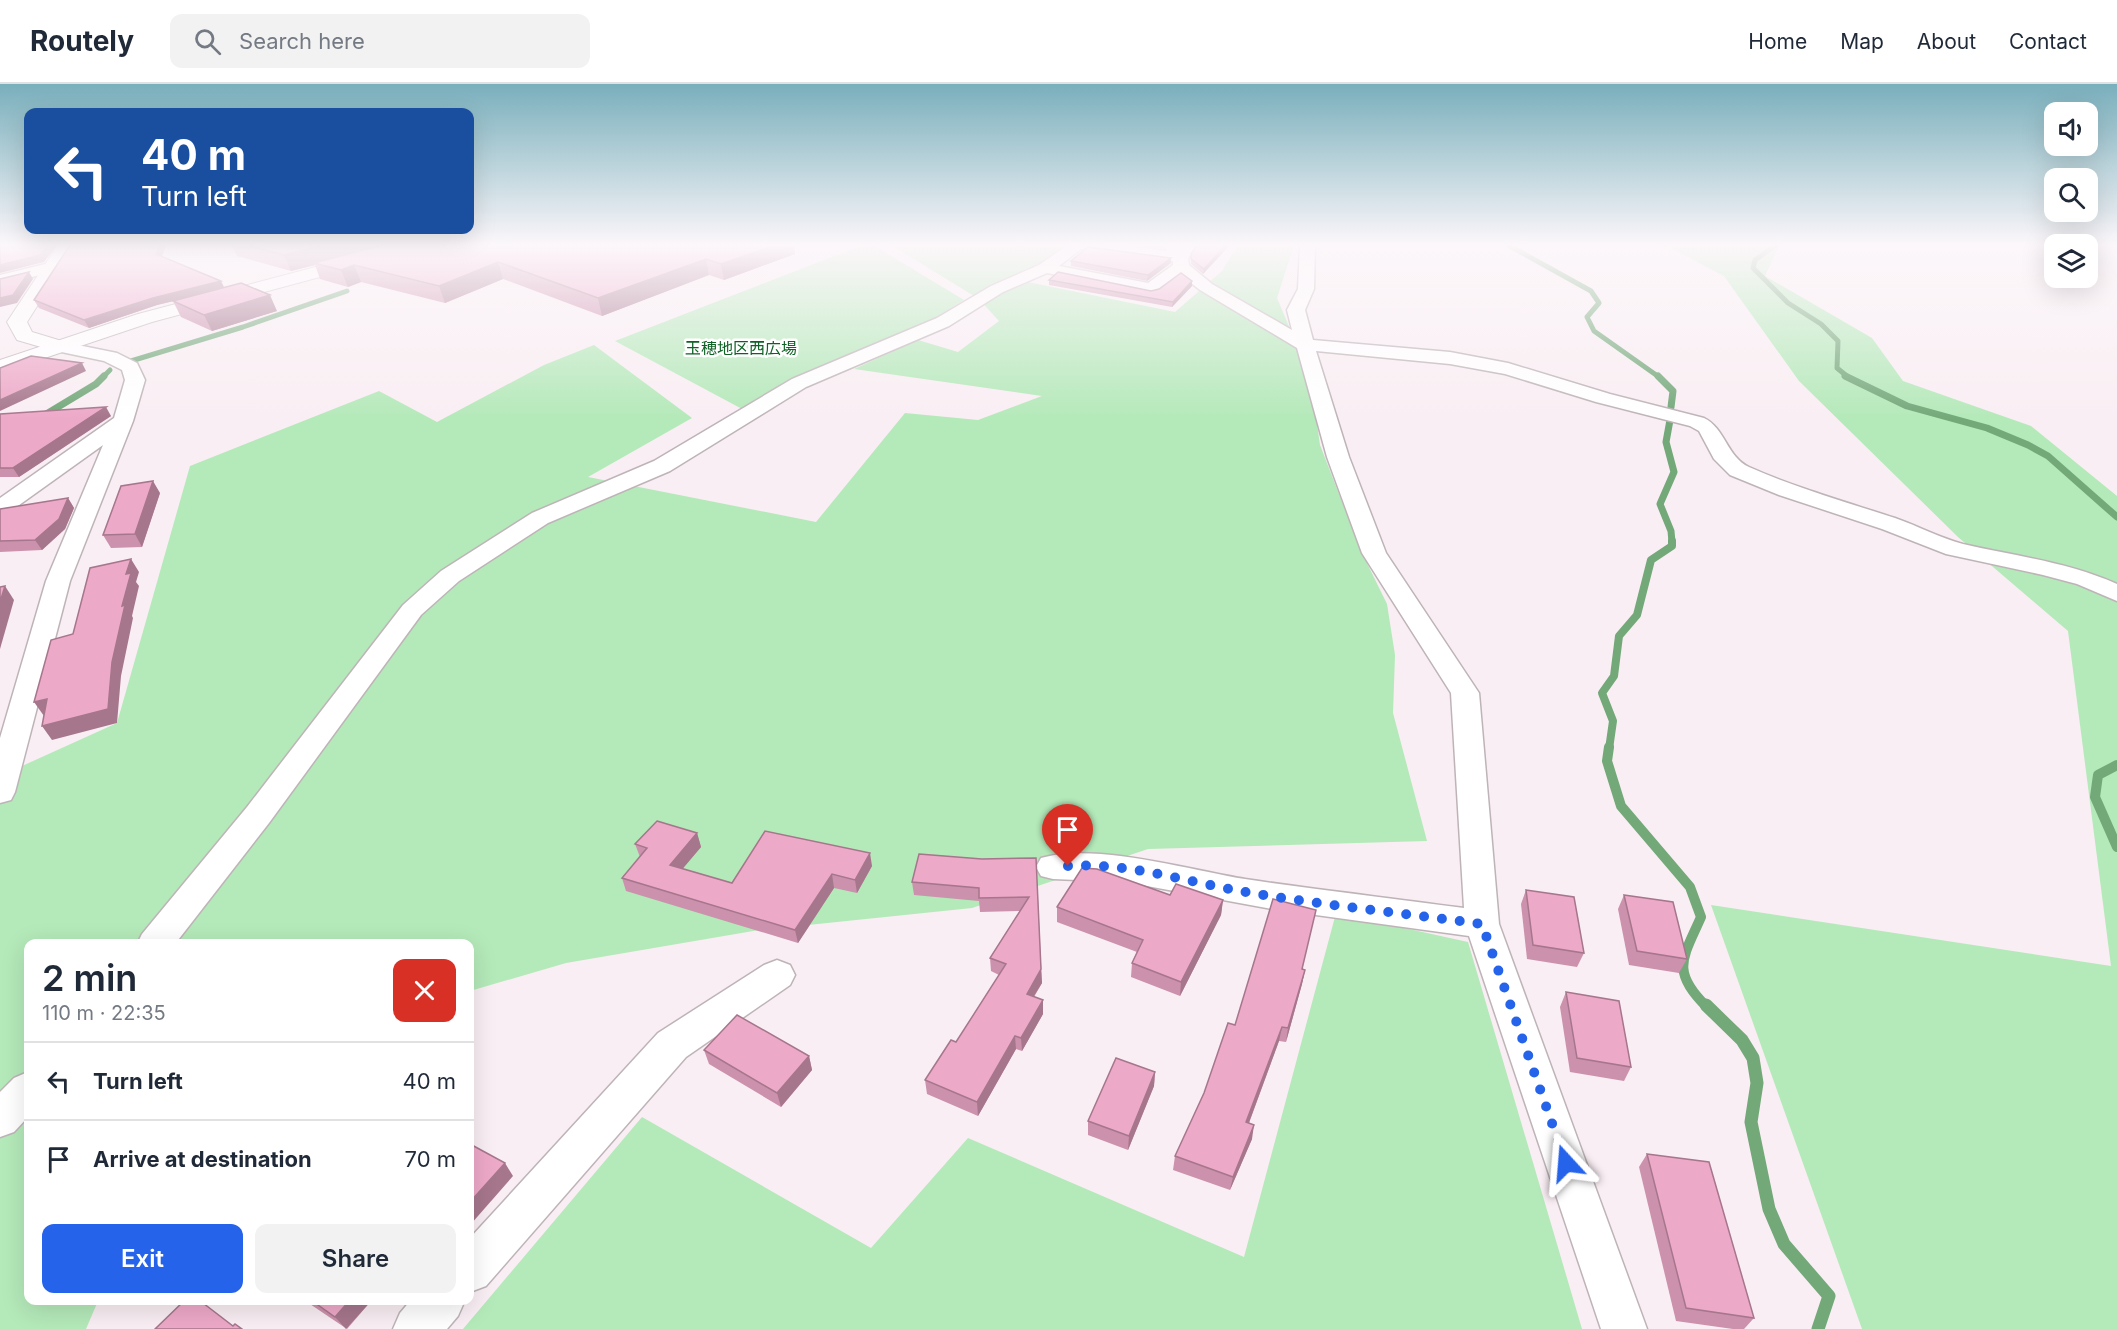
<!DOCTYPE html>
<meta charset="utf-8">
<style>
:root{--surface:#fff;--page:#f2f2f3;--text:#1f2937;--muted:#747a83;--line:#e0e1e3;--accent:#2563eb}
body{margin:0;font-family:Inter,"Noto Sans JP",sans-serif;background:var(--page);color:var(--text);height:100vh;display:flex;flex-direction:column;font-size:22px;white-space:nowrap}
*{box-sizing:border-box;margin:0}
p{font-size:20px;color:var(--muted)}
.icon{flex:none;width:33px;height:33px;fill:none;stroke:currentColor;stroke-width:2;stroke-linecap:round;stroke-linejoin:round}
.map{position:relative;flex:1;overflow:hidden}
.panel{position:absolute;left:24px;top:855px;width:450px;height:366px;display:flex;flex-direction:column;background:var(--surface);border-radius:12px;box-shadow:0 6px 24px #0002}
.panel>*{flex:none}
.top-card{position:absolute;left:24px;top:24px;width:450px;height:126px;border-radius:12px;box-shadow:0 6px 24px #0002;background:#1a4fa0;color:#fff;overflow:hidden}
.buttons{position:absolute;left:2044px;top:18px;display:grid;gap:12px}
.buttons a{display:grid;place-items:center;width:54px;height:54px;border-radius:12px;background:var(--surface);box-shadow:0 6px 24px #0002;font-size:30px}
.pin{position:absolute;display:grid;place-items:center;width:51px;height:51px;color:#fff;margin:-62px -26px;border-radius:50% 50% 50% 0;rotate:-45deg;box-shadow:0 0 6px #0007}
.pin .icon{rotate:45deg}
.me{position:absolute;width:66px;margin:-33px;rotate:341deg;stroke-linejoin:round;filter:drop-shadow(0 0 4px #0008)}
.turn{display:flex;align-items:center;gap:21px;height:126px;padding:0 18px;font-size:27px}
.turn .icon{width:78px;height:78px;stroke-width:2.5}
.turn b{display:block;font-size:42px;line-height:51px}
.round{display:grid;place-items:center;flex:none;width:63px;height:63px;border-radius:12px;background:var(--page)}
.summary{display:flex;align-items:center;justify-content:space-between;height:102px;padding:0 18px}
h1{font-size:36px;font-weight:600;line-height:45px}
.cta{display:flex;gap:12px;margin-top:auto;padding:12px 18px}
.cta a{flex:1;height:69px;border-radius:12px;background:var(--accent);color:#fff;font-size:24px;font-weight:600;line-height:69px;text-align:center}
.cta a+a{background:var(--page);color:var(--text)}
ul{padding:0;list-style:none}
li{display:flex;align-items:center;gap:18px;height:78px;padding:0 18px;border-top:2px solid var(--line)}
li div{flex:1}
li b{display:block;font-size:22px}
li em{font-style:normal}
header{display:flex;align-items:center;gap:36px;box-sizing:border-box;height:84px;padding:0 30px;background:var(--surface);border-bottom:2px solid var(--line)}
header strong{font-size:28px}
nav{display:flex;gap:33px;margin-inline-start:auto;font-size:21px}
.search{width:420px;height:54px;background:var(--page);display:flex;align-items:center;gap:15px;box-sizing:border-box;padding:0 21px;border-radius:12px;color:var(--muted);font-size:22px}
.map>svg:first-child{display:block}
.green{fill:#b4e9b9}
.lines{fill:none;stroke-linecap:round;stroke-linejoin:round}
.stream-far4{stroke:#73a879;stroke-width:5}
.stream-far3{stroke:#73a879;stroke-width:7}
.stream-far2{stroke:#73a879;stroke-width:8}
.stream-far1{stroke:#73a879;stroke-width:10}
.stream{stroke:#73a879;stroke-width:13}
.street-casing{stroke:#beb4b8;stroke-width:3}
.secondary-casing{stroke:#beb4b8;stroke-width:2}
.primary-casing{stroke:#beb4b8;stroke-width:2}
.street{fill:#fff;fill-rule:evenodd}
.secondary{fill:#fff;fill-rule:evenodd}
.primary{fill:#fff;fill-rule:evenodd}
.wall{fill:#cc91ac}
.shaded-wall{fill:#a6768c}
.building{fill:#eda9c8;stroke:#a6768c;stroke-width:1.5}
.route{stroke:#2563eb;stroke-width:10;stroke-dasharray:0 18}
.labels{text-anchor:middle;dominant-baseline:central;stroke-width:5;stroke-linejoin:round;paint-order:stroke}
.far-park-label{font-size:16px;fill:#0f6226;stroke:#fff}
</style>
<header>
<strong>Routely</strong>
<div class="search"><svg class="icon" aria-label="search" viewBox="0 0 24 24"><circle cx="10" cy="10" r="6"/><path d="M15 15l6 6"/></svg>Search here</div>
<nav><a>Home</a><a>Map</a><a>About</a><a>Contact</a></nav>
</header>
<div class="map">
<svg width="2117" height="1245" viewBox="0 0 2117 1245">
<rect width="100%" height="100%" fill="#f9eef3"/>
<!-- green -->
<g class="green">
<path d="M863,161H873L964,216L932,236L783,299L744,326L615,257Z"/>
<path d="M891,161H1063L1054,171L1018,196L1175,228L1222,187L1238,161H1294L1277,214L1310,292L1320,361L1361,467L1387,520L1395,571L1393,629L1427,757L1148,765L972,824L759,846L566,879L470,907V860H28V1216L98,1217L86,1245H0V692L117,639L190,382L379,307L437,338L544,281L594,261L692,334L588,393L816,438L905,329L978,336L1042,312L854,285L918,256L958,268L999,237L979,215Z"/>
<path d="M1654,161H1779L1765,192L1872,254L1903,297L2031,342L2117,412V1245H1862L1711,821L2111,882L2068,547L1958,453L1799,297L1724,192L1669,163Z"/>
<path d="M1336,829L1468,858L1582,1245H463L642,1033L871,1164L968,1054L1244,1173Z"/>
</g>
<g class="lines">
<!-- stream-far4 -->
<g class="stream-far4">
<path d="M1508,161L1591,207L1599,219L1587,233L1594,247L1659,293"/>
<path d="M1776,161L1755,176L1753,184L1788,219L1821,240L1838,257L1837,284L1848,293"/>
<path d="M131,277L243,243L347,207"/>
<path d="M103,293L110,286"/>
</g>
<!-- stream-far3 -->
<g class="stream-far3">
<path d="M1658,292L1673,307L1671,323"/>
<path d="M1845,292L1907,322L1987,344L2028,361L2048,372L2117,433"/>
<path d="M43,332L96,300L104,292"/>
<path d="M1670,336L1666,358L1674,388L1660,420L1671,447L1672,458"/>
</g>
<!-- stream-far2 -->
<path class="stream-far2" d="M1609,665L1613,637L1602,609L1614,592L1619,552L1637,531L1651,476L1672,462V457"/>
<!-- stream-far1 -->
<g class="stream-far1">
<path d="M1609,663L1607,677L1621,722L1690,803L1701,833C1683,874 1670,887 1707,923"/>
<path d="M2117,681L2098,691L2095,713L2117,763"/>
</g>
<!-- stream -->
<path class="stream" d="M1706,921L1742,956L1753,974L1757,999L1751,1038L1769,1125L1784,1160L1829,1212L1818,1245"/>
<defs>
<g id="street">
<path d="M1068,161H1117L1167,167L1163,161H1178L1180,163L1183,161H1193L1196,164L1188,174L1189,181L1212,200L1292,246L1287,226L1298,205L1300,161H1315L1314,205L1305,226L1313,256L1450,268L1508,279L1610,310L1704,334C1725,344 1727,373 1749,383C1796,404 1846,418 1895,434C1918,442 1940,454 1963,460C2015,472 2068,478 2117,500V517L2077,500L2043,491L1946,470L1882,445L1779,411L1730,391L1714,375L1699,347L1690,342L1596,318L1505,290L1450,280L1316,267L1349,373L1386,469L1479,609L1499,840L1647,1245H1601L1469,852L1272,825L1125,798L1053,795L1041,792L1036,783L1041,774C1094,758 1190,786 1245,795C1318,806 1391,814 1464,824L1451,609L1362,469L1327,373L1297,264L1200,206L1181,191L1157,208L1151,210L1047,189L1003,208L949,242L806,303L670,387L548,439L459,497L421,531L269,739L175,860H137L142,850L247,723L403,521L441,487L532,429L654,377L792,295L937,234L991,202L1039,181ZM1081,165L1173,177V181L1148,199L1059,182Z"/>
<path d="M54,178L62,183L60,186L0,201V191Z"/>
<path d="M58,257L117,269L137,279L145,296L133,337L70,497L15,708L11,716L0,719V654L46,497L103,361L8,429L0,431V414L114,334L125,296L122,286L104,277L52,266L49,262L52,258Z"/>
<path d="M777,876L790,881L795,891L790,901L686,973L486,1202L470,1208V1154L658,949L764,881Z"/>
<path d="M28,988V1033L14,1048L0,1053V1008L14,994Z"/>
<path d="M411,1216H465L458,1232L447,1245H393L400,1229Z"/>
</g>
<path id="secondary" d="M58,161H76L27,238L32,248L65,258L68,262L65,266L58,268L17,256L7,238Z"/>
<path id="primary" d="M399,161H427L424,165L152,238L0,289V276L138,230Z"/>
</defs>
<!-- street casing -->
<use href="#street" class="street-casing"/>
<!-- secondary casing -->
<use href="#secondary" class="secondary-casing"/>
<!-- primary casing -->
<use href="#primary" class="primary-casing"/>
<!-- street -->
<use href="#street" class="street"/>
<!-- secondary -->
<use href="#secondary" class="secondary"/>
<!-- primary -->
<use href="#primary" class="primary"/>
</g>
<!-- wall -->
<g class="wall">
<path d="M70,161H166L162,172L224,204L277,227L212,247L181,233L173,217L157,221L89,244L39,224L34,216Z"/>
<path d="M232,161H794L795,170L724,196L709,191L602,232L503,195L445,219L361,198L348,203L320,195L315,181L291,187L237,172Z"/>
<path d="M1120,161H1163L1162,164Z"/>
<path d="M1195,161H1230L1203,190L1191,180V170L1196,162Z"/>
<path d="M1171,174V179L1147,197L1071,182V177Z"/>
<path d="M1049,196L1151,207L1192,202L1172,223L1049,201Z"/>
<path d="M0,330L111,332L19,393H0Z"/>
<path d="M160,409L142,463L111,464L103,451Z"/>
<path d="M68,414L74,424L65,445L42,466L0,468V425Z"/>
<path d="M697,749L701,763L682,785L732,799L872,782L857,809L834,804L798,859L626,807L622,794L640,773L635,760Z"/>
<path d="M1036,774L1042,899L1034,913L1043,930L1022,967L1016,965L978,1032L927,1010L925,996L956,958L999,891L991,887L990,874L1020,827L980,828L979,817L914,811L912,798L982,775Z"/>
<path d="M1526,806L1584,869L1577,883L1527,875L1521,820Z"/>
<path d="M1170,811L1223,816L1221,831L1180,912L1131,893L1132,879L1137,868L1057,838V823Z"/>
<path d="M1624,811L1687,875L1679,889L1629,881L1618,825Z"/>
<path d="M1302,885L1305,886L1302,900L1286,958L1279,957L1249,1039L1252,1055L1230,1106L1173,1086L1175,1072Z"/>
<path d="M1566,908L1631,983L1624,997L1570,988L1560,923Z"/>
<path d="M704,966L809,972L812,986L781,1023L709,980Z"/>
<path d="M1155,988L1154,1002L1128,1066L1088,1051V1037Z"/>
<path d="M1647,1070L1754,1234L1744,1245H1733L1676,1237L1639,1083Z"/>
<path d="M304,1216H372L347,1245Z"/>
</g>
<!-- shaded-wall -->
<g class="shaded-wall">
<path d="M48,161H57L44,178L0,189V181Z"/>
<path d="M160,161H166L160,177L156,170Z"/>
<path d="M324,161H392L314,179L315,181L291,187L284,171Z"/>
<path d="M776,161H794L795,170L724,196L721,180Z"/>
<path d="M1226,161H1230L1203,190L1204,185Z"/>
<path d="M1171,174V179L1147,197L1148,191Z"/>
<path d="M706,175L709,191L602,232L598,214Z"/>
<path d="M498,178L503,195L445,219L439,202Z"/>
<path d="M354,181L361,198L348,203L341,186Z"/>
<path d="M29,188L33,195L17,219L0,223V214Z"/>
<path d="M221,197L225,205L157,221L89,244L84,236L153,214Z"/>
<path d="M1192,197V202L1172,223L1173,218Z"/>
<path d="M270,211L277,227L212,247L204,231Z"/>
<path d="M82,279L86,287L0,327V316Z"/>
<path d="M106,323L111,332L19,393L13,384Z"/>
<path d="M153,397L160,409L142,463L135,450Z"/>
<path d="M68,414L74,424L65,445L42,466L35,456Z"/>
<path d="M131,475L139,488L136,498L139,502L132,532L133,534L121,592L117,639L52,656L42,642L112,578L122,522L126,490Z"/>
<path d="M5,502L14,516L0,565V518Z"/>
<path d="M47,615L44,632L34,618Z"/>
<path d="M697,749L701,763L674,795L670,781Z"/>
<path d="M870,769L872,782L857,809L855,796Z"/>
<path d="M832,790L834,804L798,859L795,846Z"/>
<path d="M1223,816L1221,831L1180,912L1181,898Z"/>
<path d="M1041,885L1042,899L1027,923V910Z"/>
<path d="M1305,886L1302,900L1286,958L1288,944Z"/>
<path d="M1043,916V930L1022,967L1021,954Z"/>
<path d="M1282,943L1279,957L1244,1052L1246,1038Z"/>
<path d="M1015,952L1016,965L978,1032L977,1018Z"/>
<path d="M809,972L812,986L781,1023L777,1009Z"/>
<path d="M1155,988L1154,1002L1128,1066L1129,1052Z"/>
<path d="M1254,1041L1252,1055L1230,1106L1233,1093Z"/>
<path d="M505,1079L513,1092L471,1140L470,1138V1118Z"/>
<path d="M350,1216H372L346,1245L335,1233Z"/>
</g>
<!-- building -->
<g class="building">
<path d="M0,161H48L40,171L0,181Z"/>
<path d="M70,161H160L156,170L221,197L153,214L84,236L34,216Z"/>
<path d="M246,161H324L284,171Z"/>
<path d="M383,161H776L721,180L706,175L598,214L498,178L439,202L354,181L341,186L314,179Z"/>
<path d="M1197,161H1226L1204,185L1191,175V170Z"/>
<path d="M1088,163L1171,174L1148,191L1071,177Z"/>
<path d="M29,188L13,211L0,214V195Z"/>
<path d="M1058,188L1151,207L1159,205L1181,189L1192,197L1173,218L1049,196Z"/>
<path d="M241,199L270,211L204,231L173,217Z"/>
<path d="M31,272L82,279L0,316V284Z"/>
<path d="M106,323L13,384H0V330Z"/>
<path d="M153,397L135,450L103,451L121,402Z"/>
<path d="M68,414L59,435L35,456L0,457V425Z"/>
<path d="M131,475L126,490L131,489L122,522L125,521L112,578L108,625L42,642L47,615L34,618L51,556L73,550L90,484Z"/>
<path d="M5,502L0,518V503Z"/>
<path d="M657,737L697,749L670,781L732,799L765,747L870,769L855,796L832,790L795,846L622,794L647,764L635,760Z"/>
<path d="M919,770L982,775L1036,774L1041,885L1027,910L1043,916L1021,954L1015,952L977,1018L925,996L951,956L956,958L1006,880L990,874L1029,813L979,814V804L912,798Z"/>
<path d="M1082,784L1097,785L1170,811L1176,800L1223,816L1181,898L1132,879L1143,856L1057,823Z"/>
<path d="M1526,806L1574,813L1584,869L1533,861Z"/>
<path d="M1624,811L1673,818L1687,875L1637,867Z"/>
<path d="M1273,815L1316,826L1302,885L1305,886L1288,944L1282,943L1246,1038L1254,1041L1233,1093L1175,1072L1204,1009L1228,939L1235,941Z"/>
<path d="M1566,908L1619,917L1631,983L1577,974Z"/>
<path d="M737,931L809,972L777,1009L704,966Z"/>
<path d="M1116,974L1155,988L1129,1052L1088,1037Z"/>
<path d="M470,1060L505,1079L470,1118Z"/>
<path d="M1647,1070L1709,1078L1754,1234L1686,1224Z"/>
<path d="M185,1216H199L233,1242L235,1240L242,1245H155Z"/>
<path d="M311,1216H350L335,1233Z"/>
</g>
<!-- sky -->
<linearGradient id="sky" x2="0" y2="1"><stop stop-color="#79afbc"/><stop offset="0.48" stop-color="#fcf7fa"/><stop offset="1" stop-color="#fcf7fa" stop-opacity="0"/></linearGradient>
<rect width="2117" height="335" fill="url(#sky)"/>
<g class="lines">
<!-- route -->
<path class="route" d="M1068,782C1125,778 1184,797 1240,807C1320,821 1402,829 1482,840L1566,1079"/>
</g>
<g class="labels">
<!-- far-park labels -->
<g class="far-park-label">
<text x="741" y="264">玉穂地区西広場</text>
</g>
</g>
</svg>
<div class="buttons">
<a><svg class="icon" aria-label="sound" viewBox="0 0 24 24"><path d="M4 9h4l5-4v14l-5-4H4zM17 9q2 3 0 6"/></svg></a>
<a><svg class="icon" aria-label="search" viewBox="0 0 24 24"><circle cx="10" cy="10" r="6"/><path d="M15 15l6 6"/></svg></a>
<a><svg class="icon" aria-label="layers" viewBox="0 0 24 24"><path d="M12 4l9 5-9 5-9-5zM3 14l9 5 9-5"/></svg></a>
</div>
<div class="pin" style="left:1068px;top:782px;background:#d93025"><svg class="icon" aria-label="arrive" viewBox="0 0 24 24"><path d="M6 21V4h12l-3 4 3 4H6"/></svg></div>
<svg class="me" style="left:1566px;top:1079px" viewBox="-20 -20 40 40"><path d="M0-17L14 15 0 8-14 15z" fill="#2563eb" stroke="#fff" stroke-width="4"/></svg>
<div class="top-card">
<div class="turn"><svg class="icon" aria-label="left" viewBox="0 0 24 24"><path d="M17 20v-9H6M10 6l-5 5 5 5"/></svg><div><b>40 m</b>Turn left</div></div>
</div>
<section class="panel">
<div class="summary"><div><h1>2 min</h1><p>110 m · 22:35</p></div><a class="round" style="background:#d93025;color:#fff"><svg class="icon" aria-label="close" viewBox="0 0 24 24"><path d="M6 6l12 12M18 6L6 18"/></svg></a></div>
<ul>
<li><svg class="icon" aria-label="left" viewBox="0 0 24 24"><path d="M17 20v-9H6M10 6l-5 5 5 5"/></svg><div><b>Turn left</b></div><em>40 m</em></li>
<li><svg class="icon" aria-label="arrive" viewBox="0 0 24 24"><path d="M6 21V4h12l-3 4 3 4H6"/></svg><div><b>Arrive at destination</b></div><em>70 m</em></li>
</ul>
<div class="cta"><a>Exit</a><a>Share</a></div>
</section>
</div>
